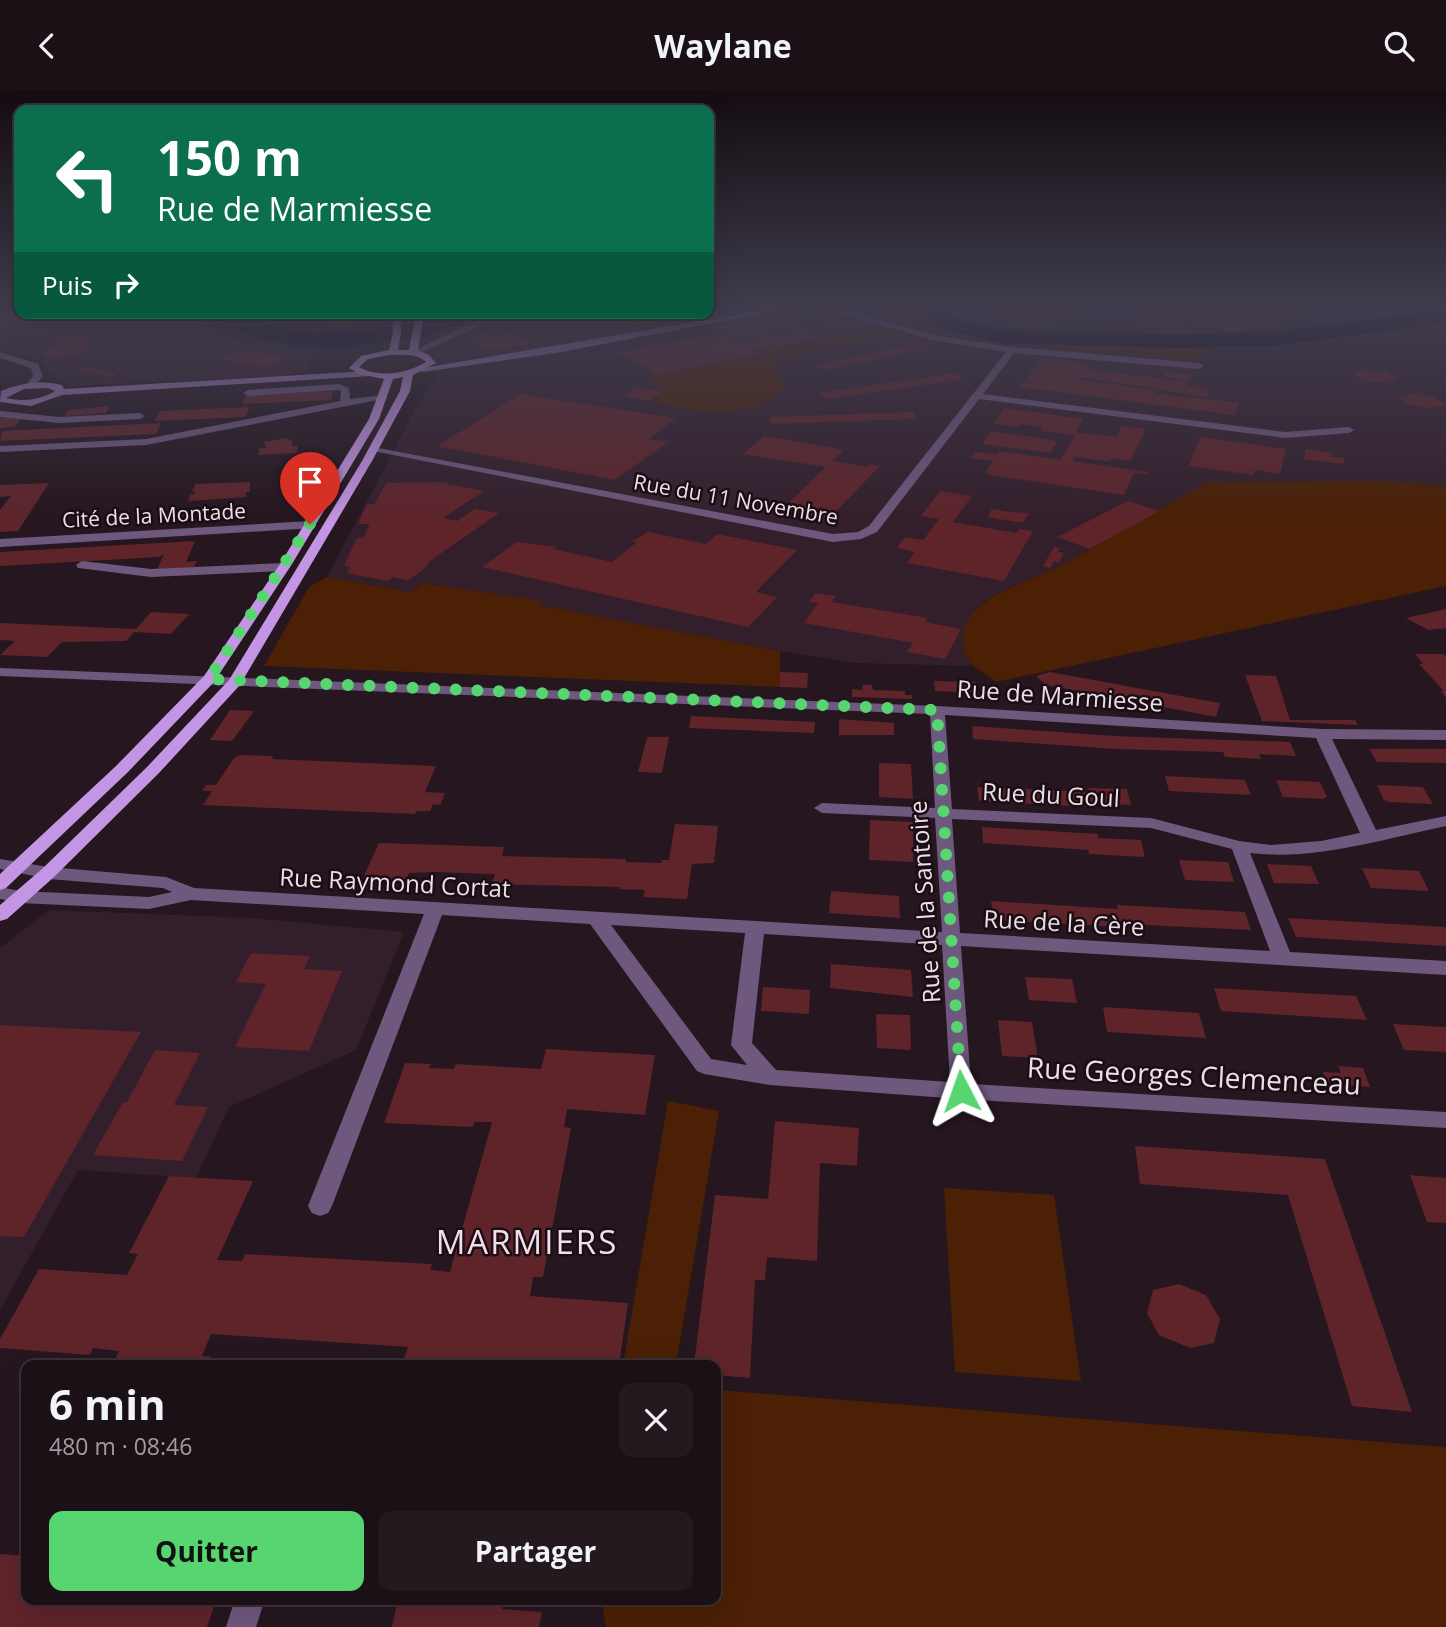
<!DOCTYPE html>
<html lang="fr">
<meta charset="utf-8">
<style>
:root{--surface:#1c1017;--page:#251920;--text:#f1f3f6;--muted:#a09da1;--line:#3a3036;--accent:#57d570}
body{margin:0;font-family:"Open Sans",sans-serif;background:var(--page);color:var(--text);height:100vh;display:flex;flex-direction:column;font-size:26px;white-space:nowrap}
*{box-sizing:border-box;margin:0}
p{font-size:23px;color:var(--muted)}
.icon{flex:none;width:38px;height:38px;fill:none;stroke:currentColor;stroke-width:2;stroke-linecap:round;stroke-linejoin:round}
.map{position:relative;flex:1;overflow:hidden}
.sheet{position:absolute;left:21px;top:1269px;width:700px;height:245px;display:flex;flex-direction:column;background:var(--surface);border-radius:14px;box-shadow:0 7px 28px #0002,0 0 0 2px var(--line)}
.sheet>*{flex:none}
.banner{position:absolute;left:14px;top:14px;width:700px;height:214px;border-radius:14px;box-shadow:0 7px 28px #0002,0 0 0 2px var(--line);background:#0b6e4f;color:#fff;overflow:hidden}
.pin{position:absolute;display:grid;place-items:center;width:60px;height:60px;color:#fff;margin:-72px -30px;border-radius:50% 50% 50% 0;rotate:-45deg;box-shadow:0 0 7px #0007}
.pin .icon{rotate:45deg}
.me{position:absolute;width:77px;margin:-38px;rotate:356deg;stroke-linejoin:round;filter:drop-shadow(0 0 5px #0008)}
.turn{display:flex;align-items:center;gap:24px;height:147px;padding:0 28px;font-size:32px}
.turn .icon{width:91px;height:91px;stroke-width:2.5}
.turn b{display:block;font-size:49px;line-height:60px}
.then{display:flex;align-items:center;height:66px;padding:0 28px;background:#0003;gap:14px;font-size:26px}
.round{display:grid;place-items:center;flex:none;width:74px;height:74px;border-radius:14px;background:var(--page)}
.head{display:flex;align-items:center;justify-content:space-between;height:119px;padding:0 28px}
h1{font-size:42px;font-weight:700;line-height:52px}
.action{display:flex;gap:14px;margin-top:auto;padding:14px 28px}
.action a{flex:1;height:80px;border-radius:14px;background:var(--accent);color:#111;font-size:28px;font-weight:700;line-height:80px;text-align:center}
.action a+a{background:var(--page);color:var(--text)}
header{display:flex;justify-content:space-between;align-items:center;height:91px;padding:0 28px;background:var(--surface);font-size:32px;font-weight:700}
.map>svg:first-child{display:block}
.built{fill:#331f2b}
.green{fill:#4b2004}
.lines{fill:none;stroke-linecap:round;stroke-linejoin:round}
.river{fill:#040023;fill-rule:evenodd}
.building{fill:#5e242a}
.street{fill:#6e587e;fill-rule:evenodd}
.secondary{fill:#9e7ab8;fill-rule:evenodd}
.primary{fill:#c495e4;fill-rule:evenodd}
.route{stroke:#57d570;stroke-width:12;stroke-dasharray:0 21.6}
.labels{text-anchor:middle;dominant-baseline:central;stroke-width:5;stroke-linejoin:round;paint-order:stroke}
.far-street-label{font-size:21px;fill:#ebe0e6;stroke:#1b0d15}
.street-label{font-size:24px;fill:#ebe0e6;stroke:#1b0d15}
.near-street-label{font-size:28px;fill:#ebe0e6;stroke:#1b0d15}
.near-quarter-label{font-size:33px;letter-spacing:2px;fill:#f2dde9;stroke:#1b0d15}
</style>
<header><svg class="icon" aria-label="back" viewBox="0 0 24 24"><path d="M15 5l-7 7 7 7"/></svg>Waylane<svg class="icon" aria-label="search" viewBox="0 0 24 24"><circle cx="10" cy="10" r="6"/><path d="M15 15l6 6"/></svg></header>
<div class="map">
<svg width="1446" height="1536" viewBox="0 0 1446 1536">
<rect width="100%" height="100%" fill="#25161f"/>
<!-- built -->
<g class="built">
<path d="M0,217H19V222H186L230,247L260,255L318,258L305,280L277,285L70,295L50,282L40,269L0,259Z"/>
<path d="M709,217H1446V394L1379,390L1207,391L1064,473L991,505L972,522L963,560L973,575L855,572L780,560L537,514L541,510L423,492L410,501L327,486L420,310L436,289L433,246L436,222H709Z"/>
<path d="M49,819L251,827L404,841L356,959L229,1016L196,1087L78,1079L0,1219V857Z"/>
</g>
<!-- green -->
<g class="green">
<path d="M879,236L901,242L903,245L890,248L879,247L781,267L774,276L786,297C745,332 700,322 652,310L666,299L646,286L761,264L758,258L779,256Z"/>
<path d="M986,246L1204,256L1212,261L1192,270L1050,256L976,252Z"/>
<path d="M1379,390L1446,394V495L996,591L973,575L963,560V540L972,522L992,505L1064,473L1207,391Z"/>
<path d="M327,486L410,501L423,492L543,510L538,514L780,560V596L264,575L309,496Z"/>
<path d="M668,1010L719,1020L676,1274H623Z"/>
<path d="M944,1097L1054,1104L1081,1290L955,1281Z"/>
<path d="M716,1299L1446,1356V1536H606L601,1509L716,1508Z"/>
</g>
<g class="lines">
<!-- river -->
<g class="river">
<path d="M913,217H939L962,229L1000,238L1174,243L1271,241L1446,218V232L1271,255L1174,257L1000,252L946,239L916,222Z"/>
<path d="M220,222H247L278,238L318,242L372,239L419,231L446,222H476C468,233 450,236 437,240C388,256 255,272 220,222Z"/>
</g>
</g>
<!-- building -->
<g class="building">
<path d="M0,217H19V222L163,223L128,236L122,235L80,249L92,251L88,261L55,267L42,265L45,259L70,252L0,237Z"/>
<path d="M859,217H908L927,224L907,228L914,231L902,233L872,221H877L873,219Z"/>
<path d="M978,217H1107V218L1025,235Z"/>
<path d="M1168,217H1242L1283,229L1233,241L1190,227L1158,234L1138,228L1171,221L1162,218Z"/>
<path d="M1258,217H1331V218L1290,227Z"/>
<path d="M821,219L860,235L845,238L806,222Z"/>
<path d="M356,222L350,225L354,226L355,232L333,234L331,227L308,229L307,223Z"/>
<path d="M560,222H566L592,237L534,247L507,231Z"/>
<path d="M579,222H611L635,234L613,238Z"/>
<path d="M634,222H688V224L651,230Z"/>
<path d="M792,223L805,228L765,232L753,227Z"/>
<path d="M741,229L781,247L804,243L774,233L786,231L821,246L776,256L725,232Z"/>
<path d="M722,233L731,237L750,246L741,247L710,235Z"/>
<path d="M500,234L531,253L489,260L463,245L485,241Z"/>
<path d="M718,242L744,253L760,250L770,255L753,258L762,262L659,283L618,261Z"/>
<path d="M919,252L930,257L825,279L814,274Z"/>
<path d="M244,259H249L287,266L265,276L221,268Z"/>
<path d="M1042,267L1088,273L1085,278L1189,291L1187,295L1210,298L1208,306L1080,286L1078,289L1157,299L1156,303L1238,311V313L1234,324L1020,296Z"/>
<path d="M87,276L119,283L111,286L79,279Z"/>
<path d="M1360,279L1386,281L1397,288L1384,292L1367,290L1354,284Z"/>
<path d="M1165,281L1192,284L1190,290L1163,286Z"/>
<path d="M954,282L965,288L828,308L819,302Z"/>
<path d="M636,296L656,299L663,300L650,310L622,305Z"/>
<path d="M333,300L331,309L242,313L246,304Z"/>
<path d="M522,303L622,319L676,327L649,348L668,351L615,389L437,355Z"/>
<path d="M1412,303L1434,306L1444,312L1439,316L1425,317L1407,313L1399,308L1403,304Z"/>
<path d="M110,315L106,322L65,325L69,319Z"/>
<path d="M250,316L245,326L154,330L160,320Z"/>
<path d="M1005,317L1083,328L1076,341L1116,346L1121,335L1146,338L1130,370L1112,367L1110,370H1104L1075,366L1073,370L1147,381V383L1134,382L1124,404L991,384L985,381L993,370L970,367L975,361L997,364L1000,360L1061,369L1075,344L1040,340L1042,336L1021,333L1018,336L994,333Z"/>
<path d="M913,321L917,328L771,333L769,326Z"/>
<path d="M23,326L14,336L0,337V327Z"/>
<path d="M161,332L156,343L0,350L2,340Z"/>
<path d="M991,340L1058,350L1050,362L982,353Z"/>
<path d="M764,345L844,359L832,370L867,376L870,374L880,375L829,428L781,419L826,376L743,363Z"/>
<path d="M1200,346L1286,358L1280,383L1255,379L1254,384L1189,375Z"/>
<path d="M287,347L292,351V355H298L297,362L258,364L260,357H266L264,351Z"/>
<path d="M1306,358L1333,362L1332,366L1345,367L1344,373L1304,368Z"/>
<path d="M250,391V401H246V406L188,410L191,403H194L195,400L192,401L195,393Z"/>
<path d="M438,391L484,400L443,427L457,430L475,418L499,422L430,470L422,480L408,489L393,486L387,490L347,482L350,476L344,475L357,447H363L370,433H358L367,413H375L386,392Z"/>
<path d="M49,392L18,440L0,441V419L11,405L0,406V394Z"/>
<path d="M940,400L972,405L953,431L1016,442L1019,438L1033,440L1004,490L907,472L915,461L897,457L905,446L923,449L939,428L921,425Z"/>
<path d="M1128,410L1159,420L1090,458L1057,446Z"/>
<path d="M992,418L1010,421L1029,422L1023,432L987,426Z"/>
<path d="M648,441L706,453L717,443L797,459L756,501L777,506L748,536L482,476L517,451L557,456L553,458L612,471L637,451L632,450Z"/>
<path d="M195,450L186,471L197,470L194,476L157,479L164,463L159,466L0,475V461Z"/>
<path d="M1054,456L1060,457L1058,461L1064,462L1059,471L1054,470L1050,477L1043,475Z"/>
<path d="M815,502L836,505L832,511L927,527L925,531L961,538L945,568L907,561L913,552L804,532L818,512L809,511Z"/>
<path d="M1446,518V537L1428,539L1406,527Z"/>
<path d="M151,521L189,523L171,543L134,541L126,550L62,551L47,566L0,564L15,550L0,549V532L136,538Z"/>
<path d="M1415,563H1444L1446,566V607L1441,600H1444L1419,573H1423Z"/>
<path d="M780,581L808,582L807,597L780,596Z"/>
<path d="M1050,581L1197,608L1220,612L1216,626L1046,594L1036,585Z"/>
<path d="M1245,584L1276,585L1290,629H1355L1358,634L1262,630Z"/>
<path d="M934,590L976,591L977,602L935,600Z"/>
<path d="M862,594H872L873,599L905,600V604H912V608L852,606V598L863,599Z"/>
<path d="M230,619L254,620L232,650L210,649Z"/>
<path d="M691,625L815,631L814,642L689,637Z"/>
<path d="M839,628L894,632V644H839Z"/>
<path d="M972,635L1114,645L1290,651L1296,665L1259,663L1261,668L1225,666L1223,661L1116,658L973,648Z"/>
<path d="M647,646H669L662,682L638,681Z"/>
<path d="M1369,658H1446V672L1377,671Z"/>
<path d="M239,664L273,665L272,668L436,675L425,701L445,702L440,714L433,713L430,720H416L415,723L203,714L212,700H202L206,694H216L234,667Z"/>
<path d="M879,672L911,673L913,708L879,706Z"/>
<path d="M1165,685L1245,689L1251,704L1169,700Z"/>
<path d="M1276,689L1320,691L1327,706L1323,708L1283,706Z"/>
<path d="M1377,694L1423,696L1433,713L1389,711L1384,709Z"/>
<path d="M977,696L1090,701L1088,697L1127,698L1131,714L1092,712L1093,716L979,710Z"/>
<path d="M870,729L913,731V771L869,769Z"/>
<path d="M675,733L718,735L714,772L692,773L687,808L643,806L645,799L619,798L620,796L491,793L495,783L435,781L409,782L406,789L363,787L379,752L504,756L502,765L626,768V771L661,772L662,769H669Z"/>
<path d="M982,736L1098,743V747L1141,749L1145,766L1089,763L1088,759L983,752Z"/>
<path d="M1179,769L1228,771L1234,791L1185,789Z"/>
<path d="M1267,773L1311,775L1319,793L1274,792Z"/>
<path d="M1362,777L1419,780L1429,800L1371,797Z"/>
<path d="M831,800L899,805L900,827L829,822Z"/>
<path d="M991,810L1118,818L1117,814L1245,821L1251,839L1122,833L1123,836L994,829Z"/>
<path d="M1288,827L1446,836V855L1296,846Z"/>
<path d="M251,862L310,865L304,878L342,880L309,960L235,956L266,893L236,891Z"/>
<path d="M831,873L911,879L913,906L830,897Z"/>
<path d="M1025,886L1072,888L1077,912L1029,909Z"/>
<path d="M763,896L810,899L809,923L761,920Z"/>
<path d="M1214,897L1356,905L1367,929L1221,920Z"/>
<path d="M1103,916L1199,922L1206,947L1107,941Z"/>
<path d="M876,923L910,924L911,959L877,957Z"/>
<path d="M998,929L1032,931L1038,967L1002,965Z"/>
<path d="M1393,933L1446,936V961L1404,959Z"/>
<path d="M0,934L141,941L24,1146L0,1145Z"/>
<path d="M546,958L655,964L645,1024L567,1018L564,1036L571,1037L543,1186H533L530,1205L628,1212L619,1274H402L408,1256L211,1243L202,1265L211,1266L207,1274H112L119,1260L93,1257L90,1264L0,1257V1248L39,1178L127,1184L138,1163L129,1162L169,1085L253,1090L217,1169L242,1170L245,1163L432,1173L430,1179L450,1181L492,1031H474L473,1036L384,1032L405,972L431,973L429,977L454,978L456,973L541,978Z"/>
<path d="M155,959L200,962L174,1014L208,1016L182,1070L93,1064L123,1011H127Z"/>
<path d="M1338,975L1363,977L1370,996L1328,993L1323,981L1341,982Z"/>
<path d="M775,1030L859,1037L857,1075L820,1072L817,1170L767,1166L765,1189H755L750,1287L716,1284V1274H694L715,1104L768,1108Z"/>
<path d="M1135,1055L1325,1068L1412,1321L1352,1315L1288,1104L1140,1093Z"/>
<path d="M1410,1084L1446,1087V1132L1427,1131Z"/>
<path d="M1179,1193L1206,1204L1220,1228L1214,1252L1190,1257L1159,1244L1147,1222L1153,1199Z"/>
<path d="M0,1463L26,1465V1508H160L215,1513L207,1536H0Z"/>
<path d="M405,1508H504L502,1518L542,1521L539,1536H392L397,1512H404Z"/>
</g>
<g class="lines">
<!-- street -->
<g class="street">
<path d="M822,217H834L934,244L1012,256L1199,272L1204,275L1199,278L1014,262L983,303L1285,341L1349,336L1354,339L1349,342L1285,347L979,308L877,441L861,448L833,451L368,359L373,356L833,443L858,441L869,435L1006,261L933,249Z"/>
<path d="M709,219L725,225L726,227L722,229L706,223Z"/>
<path d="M501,222H515L486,232L416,264L409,262L480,228Z"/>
<path d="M0,261L38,273L43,285L34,296L26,294L33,285L31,277L0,267Z"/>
<path d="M339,293L349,297L350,308L383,304L388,307L146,354L0,361V355L146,348L340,310L341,300L338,299L248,305L243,302L248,299Z"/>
<path d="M0,320L59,326L140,322L145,325L140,328L59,332L0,326Z"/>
<path d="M310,430L316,434L314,437L0,456V448Z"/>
<path d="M82,470L151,478L284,472L290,476L284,480L151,486L78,477L76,474Z"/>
<path d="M0,577L937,615L1322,638L1446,639V649L1332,648L1376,739L1446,725V735C1383,748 1315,770 1250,762L1290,861L1446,870V884L961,855L971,993L1446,1021V1037L961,1008L770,994L704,983L697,980L590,833L442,824L332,1115L328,1122L320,1125L312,1122L308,1115L424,823L191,809L149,818L20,812L0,808V796L20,800L149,806L172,801L163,797L48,788L0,778V768L48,776L166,786L194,797L942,841L935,727L822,722L814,717L822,712L935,717L930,623L0,585ZM945,624L1316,647L1360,742L1321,750L1271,754L1239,750L1151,727L952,718ZM952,728L1151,737L1232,758L1270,860L960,842ZM611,834L745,842L731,954L747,974L711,968ZM764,843L942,854L950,991L776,979L752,952Z"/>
<path d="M235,1508H265L256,1536H226Z"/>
</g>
<!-- secondary -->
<g class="secondary">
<path d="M776,217H791L556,262L422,281L417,278Z"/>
<path d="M368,280L371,281V285L62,304L31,315L0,311L1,300C22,292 40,289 62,294L64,298ZM48,297L55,300C40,309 23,311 6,307L24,298Z"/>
</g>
<!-- primary -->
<path class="primary" d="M392,222H400L401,241L398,259H409L416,222H424L418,260L428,263L436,272L413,284L410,300L372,370L240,594L159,682L54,786L7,828L0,830V814L42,778L147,676L229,589L362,370L400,300L403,286L393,288L379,328L292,473L214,591L128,681L6,797L0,799V783L116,675L204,585L280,473L369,328L384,288L359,283L349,277L361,265L389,259L393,241ZM389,264C401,264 417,262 426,271C406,283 379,287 359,276L368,268Z"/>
</g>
<!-- sky -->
<linearGradient id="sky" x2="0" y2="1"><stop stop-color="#140c11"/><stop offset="0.5" stop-color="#403c4d"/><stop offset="1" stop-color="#403c4d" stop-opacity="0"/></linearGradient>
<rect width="1446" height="432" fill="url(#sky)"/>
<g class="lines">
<!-- route -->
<path class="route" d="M310,433L209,588L937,619L961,1000"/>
</g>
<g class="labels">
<!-- far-street labels -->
<g class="far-street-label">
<text transform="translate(736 408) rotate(10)">Rue du 11 Novembre</text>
<text transform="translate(154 424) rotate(-3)">Cité de la Montade</text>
</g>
<!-- street labels -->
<g class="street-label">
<text transform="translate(1060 604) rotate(4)">Rue de Marmiesse</text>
<text transform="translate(1051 703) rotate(3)">Rue du Goul</text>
<text transform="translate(395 791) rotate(3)">Rue Raymond Cortat</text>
<text transform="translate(924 811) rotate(-94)">Rue de la Santoire</text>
<text transform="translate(1064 831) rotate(3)">Rue de la Cère</text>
</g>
<!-- near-street labels -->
<g class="near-street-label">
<text transform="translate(1194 984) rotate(3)">Rue Georges Clemenceau</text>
</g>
<!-- near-quarter labels -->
<g class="near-quarter-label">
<text x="527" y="1150">MARMIERS</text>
</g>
</g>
</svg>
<div class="pin" style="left:310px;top:433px;background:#d93025"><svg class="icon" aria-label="arrive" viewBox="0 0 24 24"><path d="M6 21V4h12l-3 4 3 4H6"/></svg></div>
<svg class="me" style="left:961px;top:1000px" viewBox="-20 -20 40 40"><path d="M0-17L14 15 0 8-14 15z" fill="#57d570" stroke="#fff" stroke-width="4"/></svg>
<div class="banner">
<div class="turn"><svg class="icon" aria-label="left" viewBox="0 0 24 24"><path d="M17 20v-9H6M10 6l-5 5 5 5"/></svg><div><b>150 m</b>Rue de Marmiesse</div></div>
<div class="then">Puis<svg class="icon" aria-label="right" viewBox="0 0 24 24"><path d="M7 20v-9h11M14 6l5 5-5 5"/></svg></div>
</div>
<section class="sheet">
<div class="head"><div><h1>6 min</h1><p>480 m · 08:46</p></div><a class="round"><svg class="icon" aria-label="close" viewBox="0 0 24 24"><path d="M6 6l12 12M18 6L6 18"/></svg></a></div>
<div class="action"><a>Quitter</a><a>Partager</a></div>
</section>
</div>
